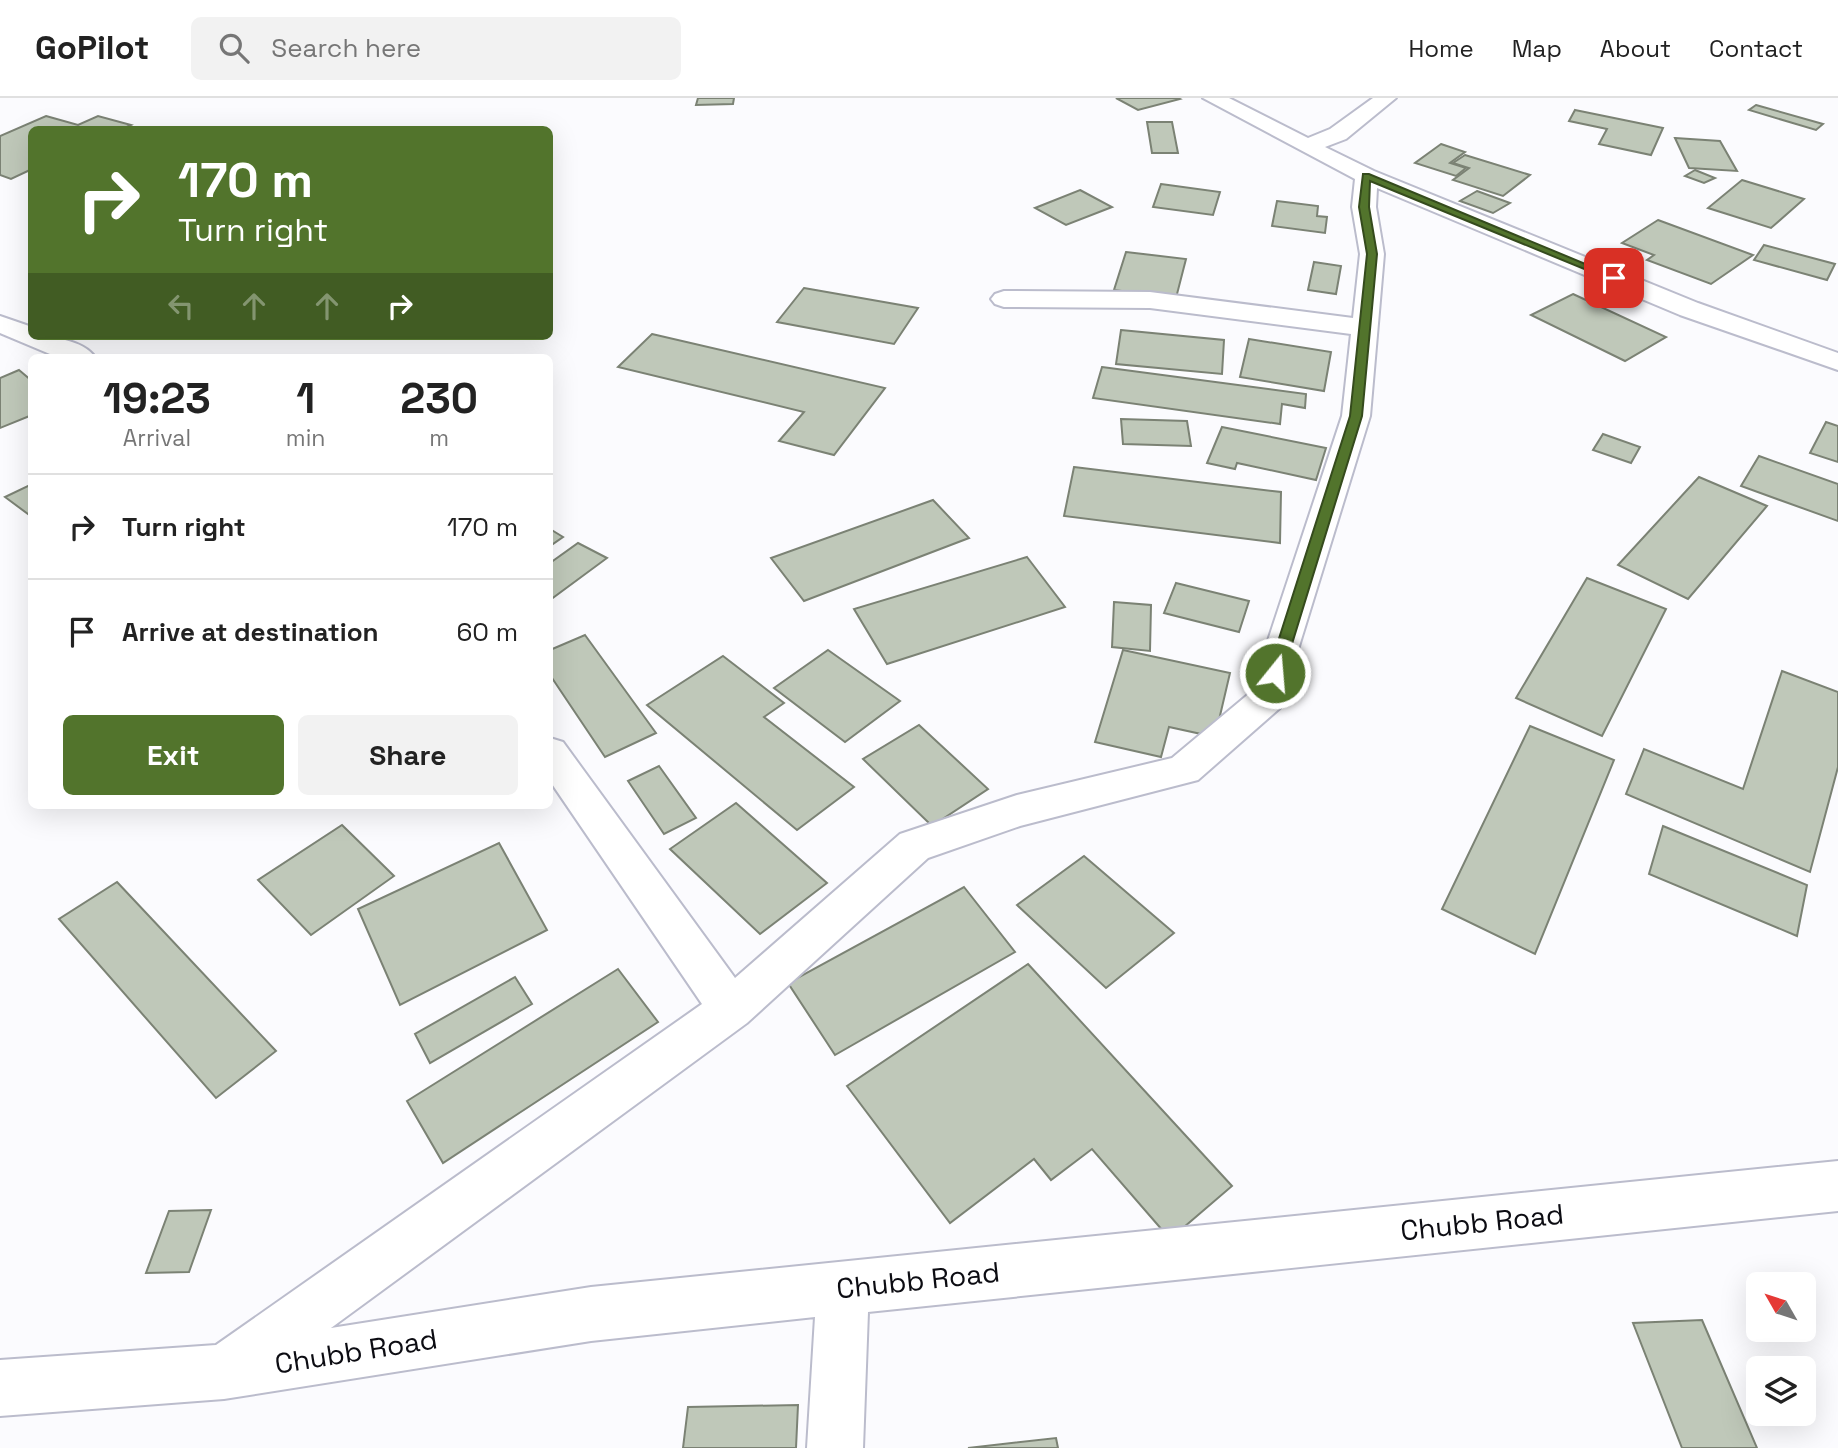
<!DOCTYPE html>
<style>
:root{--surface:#fff;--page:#f2f2f2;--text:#222;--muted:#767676;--line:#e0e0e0;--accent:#52742c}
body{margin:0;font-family:"Space Grotesk",sans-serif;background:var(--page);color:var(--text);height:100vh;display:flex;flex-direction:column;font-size:26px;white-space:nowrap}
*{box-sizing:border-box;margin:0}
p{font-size:23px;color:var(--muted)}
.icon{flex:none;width:38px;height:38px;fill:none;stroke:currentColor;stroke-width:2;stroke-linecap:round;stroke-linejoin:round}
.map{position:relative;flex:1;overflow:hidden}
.details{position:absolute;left:28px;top:256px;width:525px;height:455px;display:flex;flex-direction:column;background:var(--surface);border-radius:10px;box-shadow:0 7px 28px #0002}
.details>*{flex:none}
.guide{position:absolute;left:28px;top:28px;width:525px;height:214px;border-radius:10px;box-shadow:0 7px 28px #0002;background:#52742c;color:#fff;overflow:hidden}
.needle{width:46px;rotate:309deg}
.tools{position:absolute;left:1746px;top:1174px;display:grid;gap:14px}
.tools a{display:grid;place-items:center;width:70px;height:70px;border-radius:10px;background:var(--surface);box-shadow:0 7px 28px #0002;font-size:35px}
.pin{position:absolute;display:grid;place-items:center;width:60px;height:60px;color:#fff;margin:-30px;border-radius:14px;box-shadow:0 4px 10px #0006}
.me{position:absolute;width:77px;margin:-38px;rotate:17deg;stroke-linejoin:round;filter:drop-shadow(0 0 5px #0008)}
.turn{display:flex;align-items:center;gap:24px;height:147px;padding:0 35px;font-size:32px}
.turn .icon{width:91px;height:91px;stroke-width:2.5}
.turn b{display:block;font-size:49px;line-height:60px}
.lanes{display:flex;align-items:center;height:66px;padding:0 35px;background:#0003;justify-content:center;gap:35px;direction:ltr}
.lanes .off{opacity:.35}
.eta{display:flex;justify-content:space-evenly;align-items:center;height:119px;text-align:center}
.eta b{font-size:42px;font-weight:700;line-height:49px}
.button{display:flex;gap:14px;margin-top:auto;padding:14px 35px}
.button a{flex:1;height:80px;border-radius:10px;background:var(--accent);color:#fff;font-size:28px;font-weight:700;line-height:80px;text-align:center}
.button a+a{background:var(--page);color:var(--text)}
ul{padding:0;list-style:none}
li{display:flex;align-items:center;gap:21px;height:105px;padding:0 35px;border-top:2px solid var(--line)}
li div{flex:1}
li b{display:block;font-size:26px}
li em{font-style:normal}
header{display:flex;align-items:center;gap:42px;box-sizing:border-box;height:98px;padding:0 35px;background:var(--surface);border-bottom:2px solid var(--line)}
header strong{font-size:33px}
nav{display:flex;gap:38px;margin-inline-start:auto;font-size:24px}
.search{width:490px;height:63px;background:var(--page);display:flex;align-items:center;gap:18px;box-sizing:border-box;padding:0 24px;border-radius:10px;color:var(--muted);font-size:26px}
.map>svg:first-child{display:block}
.building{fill:#bfc8b9;stroke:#7b8274;stroke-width:2}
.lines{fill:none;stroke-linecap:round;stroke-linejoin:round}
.minor-casing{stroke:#bbbccc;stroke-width:4}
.minor{fill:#fff;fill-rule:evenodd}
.route{fill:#52742c;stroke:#354b1d;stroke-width:2}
.labels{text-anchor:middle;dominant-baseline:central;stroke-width:5;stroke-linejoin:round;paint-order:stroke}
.near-street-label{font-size:28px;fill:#0c0c12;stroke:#fff}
</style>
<header>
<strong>GoPilot</strong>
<div class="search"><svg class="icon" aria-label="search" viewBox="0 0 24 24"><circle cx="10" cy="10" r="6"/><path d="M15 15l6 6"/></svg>Search here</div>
<nav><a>Home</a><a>Map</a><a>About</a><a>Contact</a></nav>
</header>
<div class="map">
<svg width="1838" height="1350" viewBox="0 0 1838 1350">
<rect width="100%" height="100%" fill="#fbfbfe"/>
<!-- building -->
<g class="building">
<path d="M698,0H734L733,6L696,7Z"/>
<path d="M1116,0H1178L1180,1L1138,12Z"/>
<path d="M1756,7L1823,26L1816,32L1749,12Z"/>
<path d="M1575,12L1663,30L1651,57L1599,46L1607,31L1569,23Z"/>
<path d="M46,18L78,27L98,18L131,27L120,32H32V71L11,81L0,77V38Z"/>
<path d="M1147,24H1172L1178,55H1152Z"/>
<path d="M1675,40L1720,43L1737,73L1689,70Z"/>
<path d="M1441,46L1465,54L1450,65L1466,70L1456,78L1415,65Z"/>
<path d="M1465,57L1530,77L1503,98L1453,82L1469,70L1453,65Z"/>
<path d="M1695,72L1715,80L1704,85L1685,78Z"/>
<path d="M1742,82L1804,101L1771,130L1708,110Z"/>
<path d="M1161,86L1220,94L1213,117L1153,109Z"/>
<path d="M1080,92L1112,109L1066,127L1035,110Z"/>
<path d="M1477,93L1510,105L1493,115L1460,103Z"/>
<path d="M1277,103L1318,108L1317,118L1327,119L1325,135L1272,128Z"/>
<path d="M1658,122L1753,157L1711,186L1647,162L1654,157L1622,145Z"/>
<path d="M1764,147L1835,166L1827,182L1754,162Z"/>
<path d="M1126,154L1186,161L1176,200L1114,192Z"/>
<path d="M1314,164L1341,168L1336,196L1308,192Z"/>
<path d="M804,190L918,210L894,246L777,224Z"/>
<path d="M1573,196L1666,239L1625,263L1531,217Z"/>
<path d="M1121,232L1224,242L1222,276L1116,266Z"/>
<path d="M652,236L885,290L834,357L779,343L804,314L618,269Z"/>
<path d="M1249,241L1331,254L1324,293L1240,279Z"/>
<path d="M1102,269L1306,296L1305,310L1282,306L1280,326L1093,300Z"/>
<path d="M19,272L32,283V317L0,330V280Z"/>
<path d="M1121,321L1187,323L1191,348L1123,346Z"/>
<path d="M1826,324L1838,328V364L1810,355Z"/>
<path d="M1222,329L1326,350L1316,382L1237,365L1235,371L1207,365Z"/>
<path d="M1603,336L1640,349L1631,365L1593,352Z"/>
<path d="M1759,358L1838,386V423L1741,388Z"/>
<path d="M1074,369L1281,394L1280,445L1064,418Z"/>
<path d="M1699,379L1767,408L1688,501L1618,467Z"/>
<path d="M32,386V419L5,399Z"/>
<path d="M933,402L969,440L804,503L771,460Z"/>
<path d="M550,431L563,439L550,448Z"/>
<path d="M578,445L607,460L550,502V465Z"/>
<path d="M1027,459L1065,509L887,566L854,511Z"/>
<path d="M1587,480L1666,511L1602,638L1516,600Z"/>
<path d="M1176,485L1249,503L1239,534L1164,515Z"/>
<path d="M1114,504L1151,507L1150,553L1112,549Z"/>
<path d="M585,537L656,635L605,659L550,577V552Z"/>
<path d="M828,552L900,603L845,644L774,590Z"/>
<path d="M1123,552L1230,575L1215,639L1169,629L1161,659L1095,644Z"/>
<path d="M723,558L784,605L764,619L854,689L797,732L647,607Z"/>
<path d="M1782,573L1838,594V669L1810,774L1626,696L1644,651L1743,691Z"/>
<path d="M919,627L988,691L932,728L863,661Z"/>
<path d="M1530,628L1614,662L1535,856L1442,811Z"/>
<path d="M659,668L696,720L664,736L628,683Z"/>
<path d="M736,705L827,785L760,836L670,751Z"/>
<path d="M342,727L394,778L311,837L258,782Z"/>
<path d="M1663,728L1807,787L1797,838L1649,776Z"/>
<path d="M499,745L547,832L400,907L358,811Z"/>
<path d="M1084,758L1174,835L1106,890L1017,807Z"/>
<path d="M117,784L276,953L216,1000L59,821Z"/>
<path d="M964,789L1015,854L835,957L788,885Z"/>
<path d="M1028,866L1232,1088L1170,1141L1092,1051L1051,1082L1034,1061L950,1125L847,988Z"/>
<path d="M618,871L658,924L443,1065L407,1003Z"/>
<path d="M515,879L532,906L430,965L415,936Z"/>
<path d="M211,1112L189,1174L146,1175L169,1113Z"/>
<path d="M1702,1222L1757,1350H1682L1633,1225Z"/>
<path d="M798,1307L796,1350H683L688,1309Z"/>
<path d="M1056,1340L1058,1350H968Z"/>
</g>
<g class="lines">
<defs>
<g id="minor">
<path d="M1203,0H1229L1308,40L1330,31L1373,0H1396L1346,41L1325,49L1374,73L1698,205L1838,255V272L1680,217L1377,90L1376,109L1384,156L1370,318L1280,610L1198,682L1020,728L928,760L747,925L331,1230L591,1189L1838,1063V1113L868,1214L863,1350H807L815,1219L591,1243L224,1301L0,1318V1262L216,1247L702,906L550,683V640L563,644L735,880L900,736L1017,697L1172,660L1251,594L1342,318L1351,236L1150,210L1004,209L995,206L991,201L995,196L1004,193L1150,194L1353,220L1360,156L1352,109L1355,81Z"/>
<path d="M0,218L32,229V238C51,238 83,242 95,259H57L0,235Z"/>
</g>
</defs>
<!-- minor casing -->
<use href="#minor" class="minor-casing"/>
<!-- minor -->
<use href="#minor" class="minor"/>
</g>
<!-- route -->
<path class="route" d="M1363,76H1369L1619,180L1611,182L1370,83L1369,109L1377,156L1362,318L1283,575L1275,580L1268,575L1350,318L1367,156L1359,109Z"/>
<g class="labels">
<!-- near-street labels -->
<g class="near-street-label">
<text transform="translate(1482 1124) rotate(-6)">Chubb Road</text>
<text transform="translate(918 1182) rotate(-6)">Chubb Road</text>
<text transform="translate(356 1253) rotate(-9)">Chubb Road</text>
</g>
</g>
</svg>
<div class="tools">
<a><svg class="needle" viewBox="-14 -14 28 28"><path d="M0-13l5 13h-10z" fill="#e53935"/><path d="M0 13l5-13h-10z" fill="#767676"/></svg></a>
<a><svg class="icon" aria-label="layers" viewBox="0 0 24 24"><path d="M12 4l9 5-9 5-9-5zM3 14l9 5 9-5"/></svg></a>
</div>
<div class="pin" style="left:1614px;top:180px;background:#d93025"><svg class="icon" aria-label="arrive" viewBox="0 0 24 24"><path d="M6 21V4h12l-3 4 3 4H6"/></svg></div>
<svg class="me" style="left:1275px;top:575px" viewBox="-20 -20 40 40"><circle r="17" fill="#52742c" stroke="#fff" stroke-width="3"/><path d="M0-11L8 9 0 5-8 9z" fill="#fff"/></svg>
<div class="guide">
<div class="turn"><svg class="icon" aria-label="right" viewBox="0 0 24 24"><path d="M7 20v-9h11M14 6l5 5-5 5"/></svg><div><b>170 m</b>Turn right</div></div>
<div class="lanes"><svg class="icon off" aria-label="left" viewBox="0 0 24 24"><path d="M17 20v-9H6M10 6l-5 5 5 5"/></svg><svg class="icon off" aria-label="ahead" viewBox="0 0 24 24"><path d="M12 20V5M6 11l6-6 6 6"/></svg><svg class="icon off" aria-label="ahead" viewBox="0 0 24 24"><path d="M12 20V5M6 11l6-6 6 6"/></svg><svg class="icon" aria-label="right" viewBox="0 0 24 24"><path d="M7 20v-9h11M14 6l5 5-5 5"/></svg></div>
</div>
<section class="details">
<div class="eta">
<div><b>19:23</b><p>Arrival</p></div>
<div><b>1</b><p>min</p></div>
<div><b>230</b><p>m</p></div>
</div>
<ul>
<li><svg class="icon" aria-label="right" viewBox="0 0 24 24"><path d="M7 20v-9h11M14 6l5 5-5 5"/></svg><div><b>Turn right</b></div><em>170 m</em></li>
<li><svg class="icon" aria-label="arrive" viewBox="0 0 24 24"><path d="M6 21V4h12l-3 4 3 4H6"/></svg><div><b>Arrive at destination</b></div><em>60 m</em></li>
</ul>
<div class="button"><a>Exit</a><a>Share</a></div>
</section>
</div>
